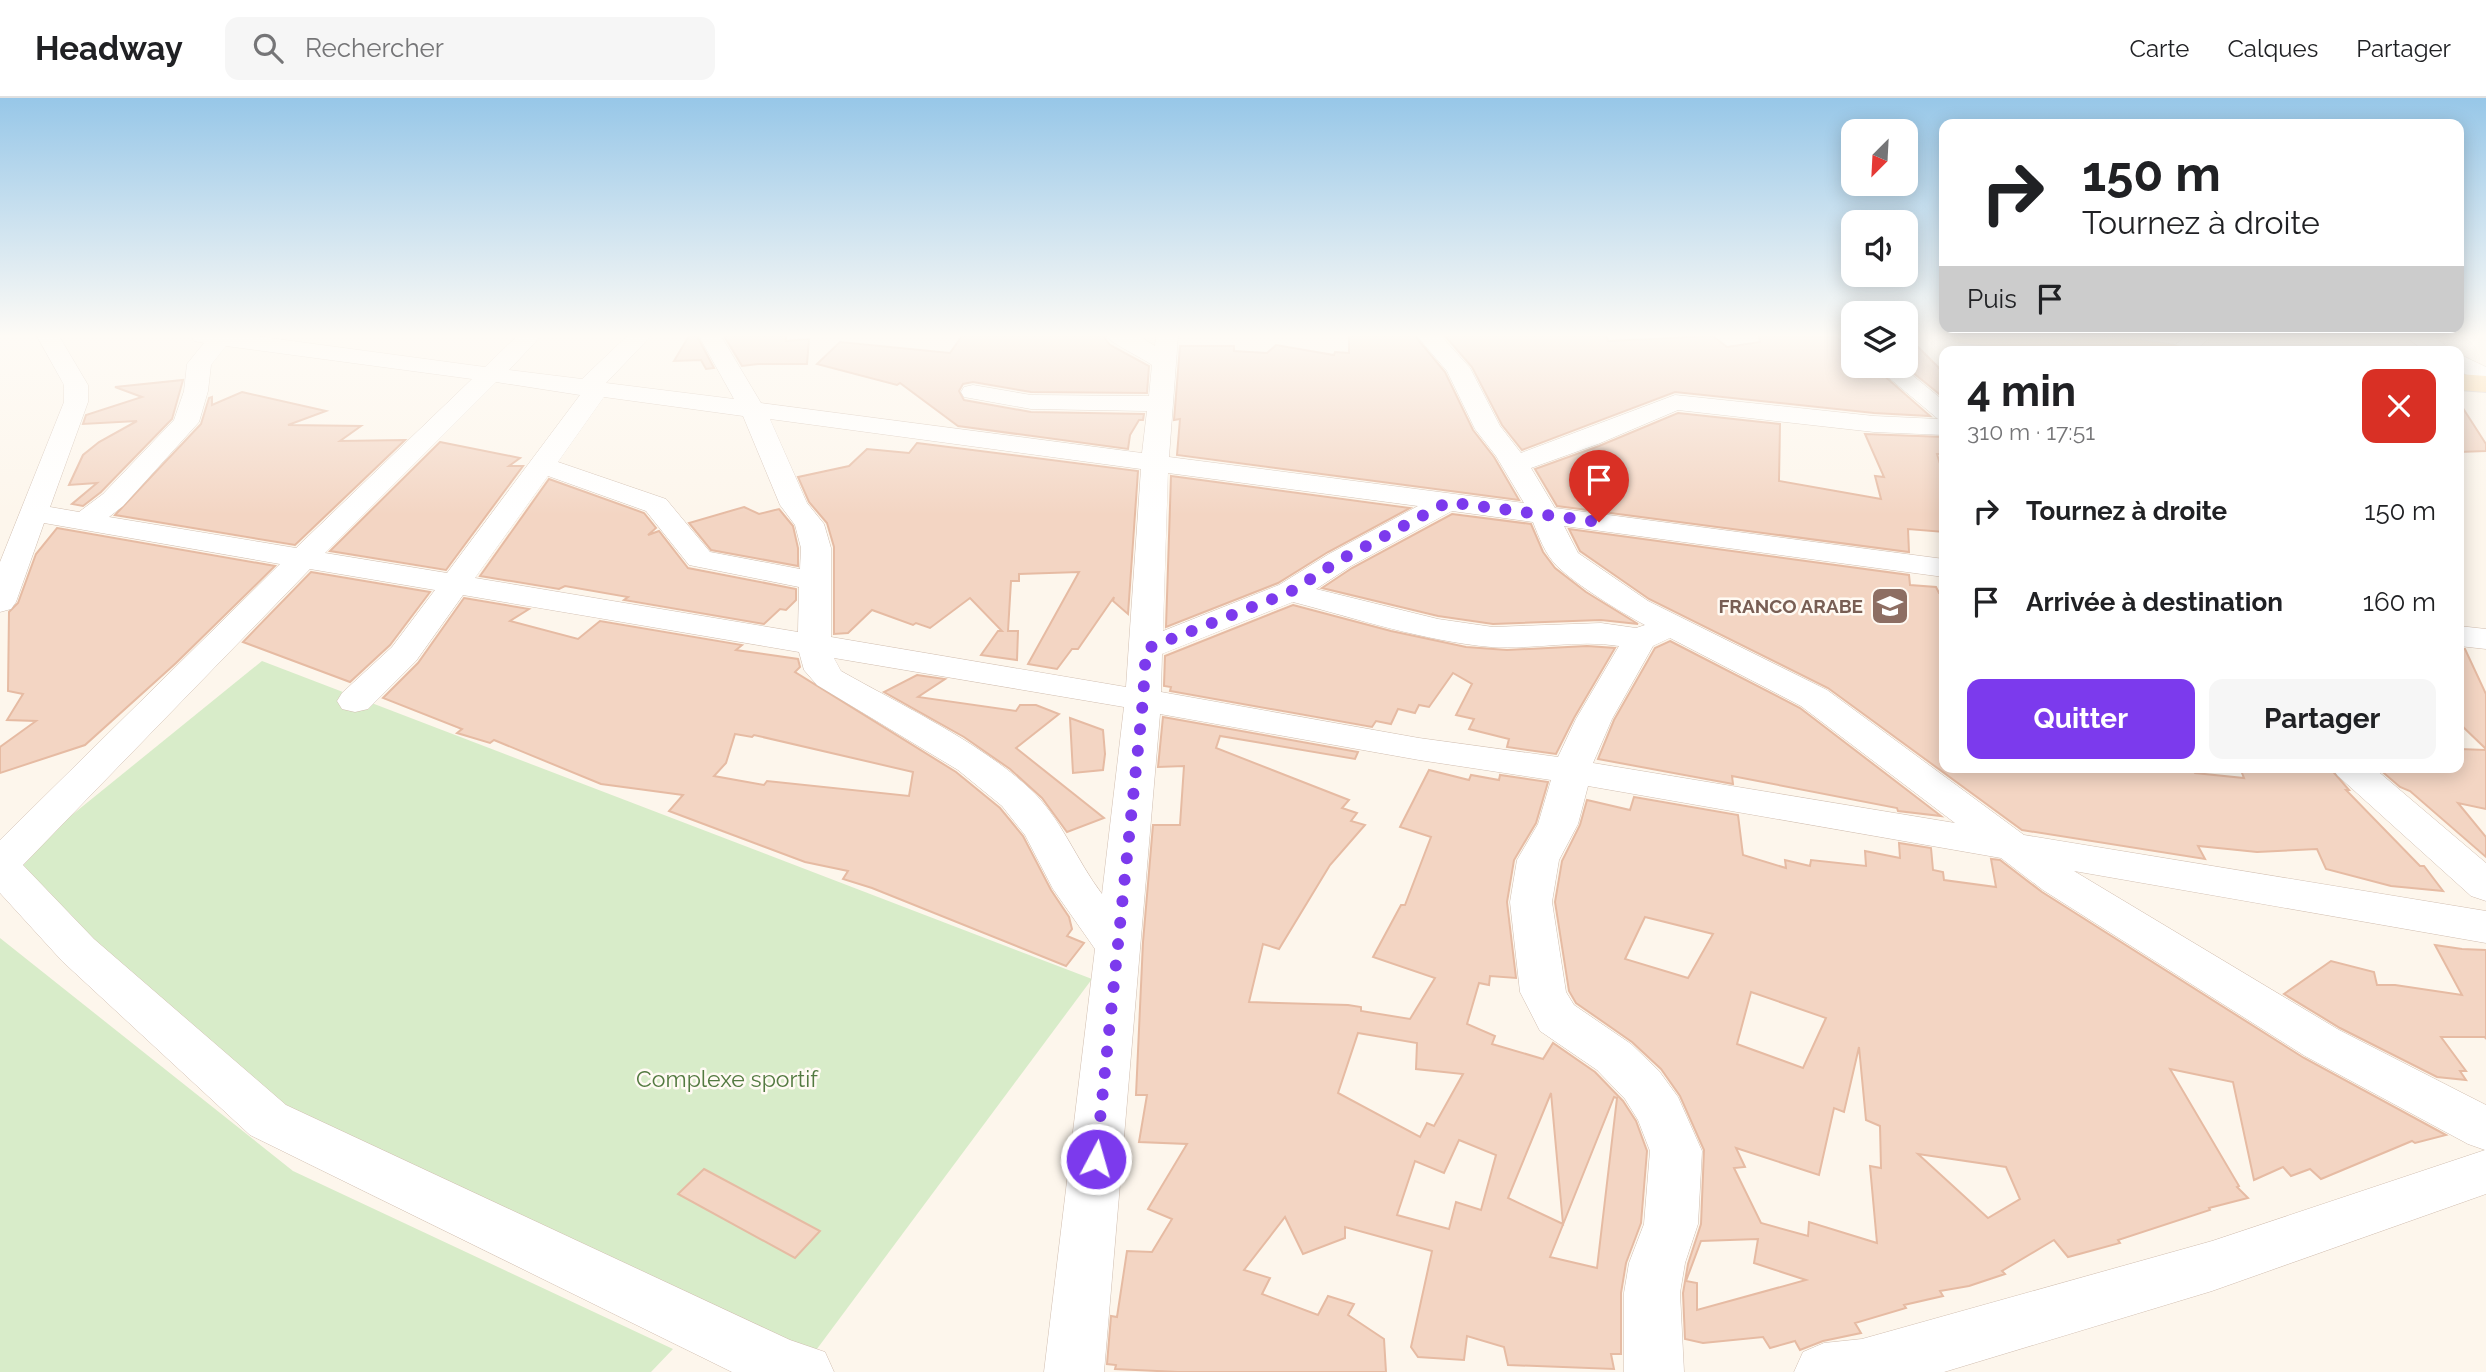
<!DOCTYPE html>
<html lang="fr">
<meta charset="utf-8">
<style>
:root{--surface:#fff;--page:#f6f6f6;--text:#202124;--muted:#757577;--line:#e0e0e0;--accent:#7c3aed}
body{margin:0;font-family:Raleway,sans-serif;background:var(--page);color:var(--text);height:100vh;display:flex;flex-direction:column;font-size:26px;white-space:nowrap}
*{box-sizing:border-box;margin:0}
p{font-size:23px;color:var(--muted)}
.icon{flex:none;width:38px;height:38px;fill:none;stroke:currentColor;stroke-width:2;stroke-linecap:round;stroke-linejoin:round}
.map{position:relative;flex:1;overflow:hidden}
.side{position:absolute;left:1939px;top:248px;width:525px;height:427px;display:flex;flex-direction:column;background:var(--surface);border-radius:14px;box-shadow:0 4px 18px #0003}
.side>*{flex:none}
.top-card{position:absolute;left:1939px;top:21px;width:525px;height:214px;border-radius:14px;box-shadow:0 4px 18px #0003;background:#fff;color:var(--text);overflow:hidden}
.needle{width:46px;rotate:204deg}
.tools{position:absolute;left:1841px;top:21px;display:grid;gap:14px}
.tools a{display:grid;place-items:center;width:77px;height:77px;border-radius:14px;background:var(--surface);box-shadow:0 4px 18px #0003;font-size:35px}
.pin{position:absolute;display:grid;place-items:center;width:60px;height:60px;color:#fff;margin:-72px -30px;border-radius:50% 50% 50% 0;rotate:-45deg;box-shadow:0 0 7px #0007}
.pin .icon{rotate:45deg}
.me{position:absolute;width:77px;margin:-38px;rotate:6deg;stroke-linejoin:round;filter:drop-shadow(0 0 5px #0008)}
.turn{display:flex;align-items:center;gap:24px;height:147px;padding:0 28px;font-size:32px}
.turn .icon{width:91px;height:91px;stroke-width:2.5}
.turn b{display:block;font-size:49px;line-height:60px}
.then{display:flex;align-items:center;height:66px;padding:0 28px;background:#0003;gap:14px;font-size:26px}
.round{display:grid;place-items:center;flex:none;width:74px;height:74px;border-radius:14px;background:var(--page)}
.overview{display:flex;align-items:center;justify-content:space-between;height:119px;padding:0 28px}
h1{font-size:42px;font-weight:700;line-height:52px}
.action{display:flex;gap:14px;margin-top:auto;padding:14px 28px}
.action a{flex:1;height:80px;border-radius:14px;background:var(--accent);color:#fff;font-size:28px;font-weight:700;line-height:80px;text-align:center}
.action a+a{background:var(--page);color:var(--text)}
ul{padding:0;list-style:none}
li{display:flex;align-items:center;gap:21px;height:91px;padding:0 28px}
li div{flex:1}
li b{display:block;font-size:26px}
li em{font-style:normal}
header{display:flex;align-items:center;gap:42px;box-sizing:border-box;height:98px;padding:0 35px;background:var(--surface);border-bottom:2px solid var(--line)}
header strong{font-size:33px}
nav{display:flex;gap:38px;margin-inline-start:auto;font-size:24px}
.search{width:490px;height:63px;background:var(--page);display:flex;align-items:center;gap:18px;box-sizing:border-box;padding:0 24px;border-radius:14px;color:var(--muted);font-size:26px}
.map>svg:first-child{display:block}
.green{fill:#d8ecc9}
.building{fill:#f3d5c3;stroke:#e6bba3;stroke-width:2;fill-rule:evenodd}
.lines{fill:none;stroke-linecap:round;stroke-linejoin:round}
.minor-casing{stroke:#d1beb0;stroke-width:1}
.major-casing{stroke:#dad1cd;stroke-width:2}
.minor{fill:#fff;fill-rule:evenodd}
.major{fill:#fbd9a5;fill-rule:evenodd}
.route{stroke:#7c3aed;stroke-width:12;stroke-dasharray:0 21.6}
.labels{text-anchor:middle;dominant-baseline:central;stroke-width:5;stroke-linejoin:round;paint-order:stroke}
.education-label{font-size:19px;font-weight:bold;fill:#785e54;stroke:#fffaf3;text-anchor:end}
.near-park-label{font-size:23px;fill:#537a41;stroke:#fffaf3}
</style>
<header>
<strong>Headway</strong>
<div class="search"><svg class="icon" aria-label="search" viewBox="0 0 24 24"><circle cx="10" cy="10" r="6"/><path d="M15 15l6 6"/></svg>Rechercher</div>
<nav><a>Carte</a><a>Calques</a><a>Partager</a></nav>
</header>
<div class="map">
<svg width="2486" height="1274" viewBox="0 0 2486 1274">
<rect width="100%" height="100%" fill="#fdf6ec"/>
<!-- green -->
<g class="green">
<path d="M262,563L1092,881L808,1263L257,1008L4,772Z"/>
<path d="M0,840L293,1073L673,1251L651,1274H0Z"/>
</g>
<!-- building -->
<g class="building">
<path d="M689,238H697L714,270L706,271L701,262L674,263Z"/>
<path d="M724,238H786V243L809,241L807,266H758L742,268Z"/>
<path d="M962,238H1103L1110,247L1149,268L1147,295L1031,294L973,284L963,286L959,293L964,302L1031,314L1144,316L1143,322H1139L1130,337L1128,351L958,328L900,285L897,287L817,266L840,244L950,255Z"/>
<path d="M1349,238H1415L1445,274L1473,332L1494,359L1519,402L1177,357L1180,321L1174,322L1180,248H1234V253L1267,255L1276,247L1334,257L1335,254L1349,255Z"/>
<path d="M1445,238H1603L1607,239L1608,243L1713,238L1727,249L1760,244L1759,238L1836,239L1853,253V268H1873L1930,318L1874,315L1675,294L1522,352L1502,327L1472,269Z"/>
<path d="M1918,249L1944,275V300L1905,268L1906,251Z"/>
<path d="M183,282L172,321L101,394L83,408L72,406L97,385L69,387L83,357L99,344L137,323L83,326L86,317L142,299L115,289Z"/>
<path d="M242,294L326,313L288,327L361,328L340,343L405,342L295,447L115,417L201,326L209,300L212,299V307Z"/>
<path d="M2459,304L2486,346V353L2459,354Z"/>
<path d="M1678,315L1780,326L1779,383L1881,401L1875,378L1884,379L1865,336L1944,339V356H1937L1944,379V434L1908,431L1909,454L1557,408L1535,371L1599,348Z"/>
<path d="M440,344L520,360L509,368H523L446,472L330,453Z"/>
<path d="M917,345L1138,373L1128,516L1113,503L1114,499L1078,551H1072L1057,571L1028,566L1079,474L1019,476V483H1011L1008,533H1018L1017,562L981,557L998,533H1002L970,500L930,530L916,525L913,527L872,512L848,535L834,536V449L827,425L809,404L798,379L849,368L867,351L909,355Z"/>
<path d="M1171,378L1410,410L1328,454L1278,485L1166,529Z"/>
<path d="M549,381L644,415L656,430L648,437L659,433L688,470L796,491V502L786,512L780,511L764,526L624,502L628,499L565,488L559,491L480,478Z"/>
<path d="M744,409L759,416L779,411L793,428L798,450V468L711,452L689,425Z"/>
<path d="M1452,416L1531,426L1543,454L1555,470L1586,494L1638,526L1601,522L1493,526L1438,518L1322,490L1352,470Z"/>
<path d="M57,430L275,468L176,565L85,647L0,675V649L36,623L7,622L23,596L8,593L9,514L18,505L36,456Z"/>
<path d="M1569,431L1909,477L1910,487L1936,489L1939,495H1944V670H2191L2195,675L2244,680L2240,670H2330L2349,692H2346L2420,768H2424L2443,793L2391,788L2326,771L2317,751L2257,754L2198,748L2205,761L2022,732L1828,590L1649,501L1580,453Z"/>
<path d="M311,474L430,494L390,547L350,584L243,544Z"/>
<path d="M464,500L529,511L510,523L578,541L600,523L742,547L736,552L798,561L800,569L795,574L956,674L1000,710L1023,738L1051,792L1069,819L1072,831L1067,838L1084,845L1066,868L872,790L843,781L848,773L805,764L669,713L683,697L601,686L494,642L490,645L457,635L462,631L383,600L418,565ZM735,636L752,639L754,637L913,674L909,698L767,683L764,687L714,678L726,665Z"/>
<path d="M1293,507L1391,533L1466,549L1507,552L1587,548L1615,550L1574,620L1556,656L1507,649L1509,641L1469,631L1474,621L1456,617L1472,586L1453,575L1429,609L1419,607L1415,615L1398,611L1391,626L1376,623L1372,629L1170,593L1171,589L1164,588L1165,558Z"/>
<path d="M1670,543L1800,610L1941,718L1898,713L1897,710L1732,678L1733,686L1598,661L1614,622L1655,550Z"/>
<path d="M2459,551H2465L2486,596V651L2459,625Z"/>
<path d="M917,577L945,581L918,599L1016,613L1020,607H1036L1059,616L1016,650L1104,720L1067,734L1042,700L1010,671L964,639L884,594Z"/>
<path d="M1163,619L1358,654L1355,661L1220,638L1216,650L1349,702L1342,710L1357,715L1351,723L1365,727L1330,767L1279,851L1263,846L1249,904L1348,907L1361,909V913L1410,921L1435,880L1373,859L1401,807H1405L1431,739L1400,729L1429,672L1469,682L1471,677L1499,682L1500,677L1548,684L1536,725L1514,762L1507,804L1516,880L1490,878L1489,887L1479,885L1467,926L1495,938L1492,946L1543,961L1553,945L1595,974L1623,1003L1636,1023L1647,1053L1641,1125L1626,1165L1621,1195V1256H1611L1614,1271L1508,1267L1504,1249L1467,1238L1464,1262L1418,1259L1411,1249L1432,1153L1345,1129V1140L1303,1156L1285,1119L1244,1172L1270,1180L1262,1196L1318,1217L1328,1198L1354,1206L1348,1217L1384,1241L1386,1274H1178L1115,1271L1116,1267L1107,1266L1111,1218L1117,1219L1127,1153L1152,1154L1172,1121L1148,1111L1187,1046L1139,1044L1147,997H1136L1143,844L1153,727H1180L1184,668L1158,669ZM1358,935L1417,945L1416,971L1463,976L1434,1028L1427,1025L1420,1039L1338,995ZM1551,995L1563,1126L1508,1100ZM1614,999L1617,1000L1597,1170L1550,1159ZM1459,1042L1496,1057L1481,1112L1456,1104L1449,1131L1397,1117L1415,1063L1444,1075Z"/>
<path d="M1070,620L1103,632L1105,656L1103,672L1073,675Z"/>
<path d="M2459,651L2486,652V711L2458,705L2486,739V759L2410,693L2400,689L2378,670H2459Z"/>
<path d="M1634,699L1738,717L1743,757L1786,770L1785,762L1810,768L1811,762L1866,768L1865,753L1900,760L1899,745L1931,750L1933,772L1943,774L1944,782L1996,789L1991,761L2000,762L2042,794L2304,960L2446,1037L2415,1045L2412,1043L2321,1081L2310,1071L2291,1078L2283,1069L2254,1082L2233,984L2170,971L2239,1088L2237,1089L2248,1100L2209,1110L2210,1112L2118,1142L2120,1145L2068,1159L2054,1142L2002,1173L2005,1176L1969,1188L1940,1193L1943,1198L1904,1207L1906,1210L1855,1225L1861,1235L1823,1243L1800,1252L1795,1243L1770,1250L1763,1239L1703,1245L1685,1241L1683,1195L1688,1166L1701,1126L1704,1052L1680,998L1661,971L1632,944L1576,905L1569,893L1555,804L1562,763L1580,727L1587,702L1630,712ZM1645,819L1713,836L1688,880L1625,861ZM1751,894L1826,920L1803,970L1737,946ZM1859,949L1866,1022L1880,1028L1881,1070L1870,1068L1877,1145L1809,1124L1808,1138L1761,1125L1734,1070L1745,1069L1736,1050L1819,1077L1834,1010L1844,1014ZM1918,1056L2006,1069L2020,1101L1988,1120ZM1758,1141L1754,1165L1806,1182L1697,1212V1185L1686,1183L1701,1143Z"/>
<path d="M2435,847L2462,851L2486,852V941L2485,939H2441L2466,973H2460L2466,982L2437,979L2340,930L2284,896L2331,863L2374,874L2377,887H2395L2462,897Z"/>
<path d="M704,1071L820,1133L795,1160L678,1096Z"/>
</g>
<g class="lines">
<defs>
<g id="minor">
<path d="M37,238H59L88,287V304L50,409L79,414L103,396L174,322L184,293L187,266L204,245L194,243L191,238H255L485,269L517,238H541L509,272L582,281L627,238H651L606,285L734,301L699,238H721L761,305L1142,355L1147,313L1031,311L964,299L961,294L964,289L973,287L1031,297L1149,298L1152,267C1142,260 1111,245 1106,238H1139L1155,248L1156,238H1178L1169,359L1524,405L1496,358L1475,331L1447,273L1417,238H1441L1470,270L1500,328L1521,355L1675,297L1874,318L1938,321L1875,268H1901L1944,303V337L1874,334L1678,312L1598,346L1531,370L1555,410L1944,461V479L1564,428L1578,455L1648,503L1827,592L2024,737L2486,813V845L2074,773L2339,932L2486,1007V1096L2212,1193L1944,1274H1794L1803,1254L1824,1245L1862,1241L2212,1143L2485,1052L2468,1046L2305,958L2043,792L2001,760L1588,688L1578,726L1559,762L1552,804L1566,894L1574,907L1631,946L1659,973L1678,999L1702,1053L1698,1126L1685,1165L1680,1195L1684,1274H1624V1195L1629,1165L1644,1126L1650,1053L1638,1022L1625,1001L1597,972L1540,933L1520,894L1510,804L1517,762L1538,726L1551,682L1419,662L1160,616L1104,1274H1044L1095,851L1053,791L1025,737L1002,708L958,672L817,587L804,572L799,554L463,497L416,563L368,611L355,614L342,611L337,603L342,595L392,549L435,492L310,471L23,767L94,841L286,1007L790,1242L825,1254L834,1274H732L250,1037L62,863L0,795V742L280,466L44,425L16,504L11,511L0,514V464L64,304V287ZM226,248L472,281L296,450L109,419L123,408L199,324L208,293L211,267ZM496,284L580,297L447,475L325,455ZM604,299L743,318L780,407L795,427L801,450L800,471L710,454L666,401L558,364ZM770,321L1141,371L1126,589L831,539V450L824,426L807,405ZM1168,375L1418,408L1329,456L1279,487L1163,533ZM548,378L646,413L689,467L799,489L798,534L475,480ZM1452,413L1533,424C1539,439 1545,456 1557,468C1578,488 1619,513 1645,527L1636,530L1601,525L1493,529L1438,521L1316,491L1351,468ZM1293,504C1358,521 1424,543 1491,549C1534,552 1577,541 1619,548L1576,621L1558,659L1419,640L1161,594L1162,556ZM1670,540L1801,608L1955,725L1593,665L1612,621L1653,548ZM834,560L1124,609L1102,796C1076,762 1061,719 1029,690C978,643 901,607 841,573Z"/>
<path d="M1840,238H1853V247L1845,245Z"/>
<path d="M2186,238H2212L2193,254H2167Z"/>
<path d="M2405,238H2433L2454,254H2426Z"/>
<path d="M2459,256L2486,269V286L2459,273Z"/>
<path d="M2459,528L2486,531V551L2459,548Z"/>
<path d="M2332,670H2374L2486,765V803L2471,798L2338,678Z"/>
</g>
<g id="major">
<path d="M1950,238H2031L2073,243C2083,231 2158,245 2176,247L2185,249L2188,254H2041L1962,245L1954,243Z"/>
<path d="M2459,276L2486,278V294L2459,292Z"/>
</g>
</defs>
<!-- minor casing -->
<use href="#minor" class="minor-casing"/>
<!-- major casing -->
<use href="#major" class="major-casing"/>
<!-- minor -->
<use href="#minor" class="minor"/>
<!-- major -->
<use href="#major" class="major"/>
</g>
<!-- sky -->
<linearGradient id="sky" x2="0" y2="1"><stop stop-color="#97c7e8"/><stop offset="0.57" stop-color="#fefbf6"/><stop offset="1" stop-color="#fefbf6" stop-opacity="0"/></linearGradient>
<rect width="2486" height="417" fill="url(#sky)"/>
<g class="lines">
<!-- route -->
<path class="route" d="M1096,1061L1143,602L1146,551L1290,494L1340,462L1448,404L1599,424"/>
</g>
<!-- icons -->
<defs>
<symbol id="school-square" viewBox="-11 -11 22 22"><rect x="-9" y="-9" width="18" height="18" rx="4" fill="#8d6e63" stroke="#fffaf3"/><path d="M0-5L7-2L0 1L-7-2ZM-4 1L0 2.5L4 1V4Q0 6-4 4Z" fill="#fff"/></symbol>
</defs>
<g fill-rule="evenodd">
<use href="#school-square" x="1868" y="486" width="44" height="44"/>
</g>
<g class="labels">
<!-- education labels -->
<g class="education-label">
<text x="1863" y="508">FRANCO ARABE</text>
</g>
<!-- near-park labels -->
<g class="near-park-label">
<text x="727" y="980">Complexe sportif</text>
</g>
</g>
</svg>
<div class="tools">
<a><svg class="needle" viewBox="-14 -14 28 28"><path d="M0-13l5 13h-10z" fill="#e53935"/><path d="M0 13l5-13h-10z" fill="#757577"/></svg></a>
<a><svg class="icon" aria-label="sound" viewBox="0 0 24 24"><path d="M4 9h4l5-4v14l-5-4H4zM17 9q2 3 0 6"/></svg></a>
<a><svg class="icon" aria-label="layers" viewBox="0 0 24 24"><path d="M12 4l9 5-9 5-9-5zM3 14l9 5 9-5"/></svg></a>
</div>
<div class="pin" style="left:1599px;top:424px;background:#d93025"><svg class="icon" aria-label="arrive" viewBox="0 0 24 24"><path d="M6 21V4h12l-3 4 3 4H6"/></svg></div>
<svg class="me" style="left:1096px;top:1061px" viewBox="-20 -20 40 40"><circle r="17" fill="#7c3aed" stroke="#fff" stroke-width="3"/><path d="M0-11L8 9 0 5-8 9z" fill="#fff"/></svg>
<div class="top-card">
<div class="turn"><svg class="icon" aria-label="right" viewBox="0 0 24 24"><path d="M7 20v-9h11M14 6l5 5-5 5"/></svg><div><b>150 m</b>Tournez à droite</div></div>
<div class="then">Puis<svg class="icon" aria-label="arrive" viewBox="0 0 24 24"><path d="M6 21V4h12l-3 4 3 4H6"/></svg></div>
</div>
<section class="side">
<div class="overview"><div><h1>4 min</h1><p>310 m · 17:51</p></div><a class="round" style="background:#d93025;color:#fff"><svg class="icon" aria-label="close" viewBox="0 0 24 24"><path d="M6 6l12 12M18 6L6 18"/></svg></a></div>
<ul>
<li><svg class="icon" aria-label="right" viewBox="0 0 24 24"><path d="M7 20v-9h11M14 6l5 5-5 5"/></svg><div><b>Tournez à droite</b></div><em>150 m</em></li>
<li><svg class="icon" aria-label="arrive" viewBox="0 0 24 24"><path d="M6 21V4h12l-3 4 3 4H6"/></svg><div><b>Arrivée à destination</b></div><em>160 m</em></li>
</ul>
<div class="action"><a>Quitter</a><a>Partager</a></div>
</section>
</div>
